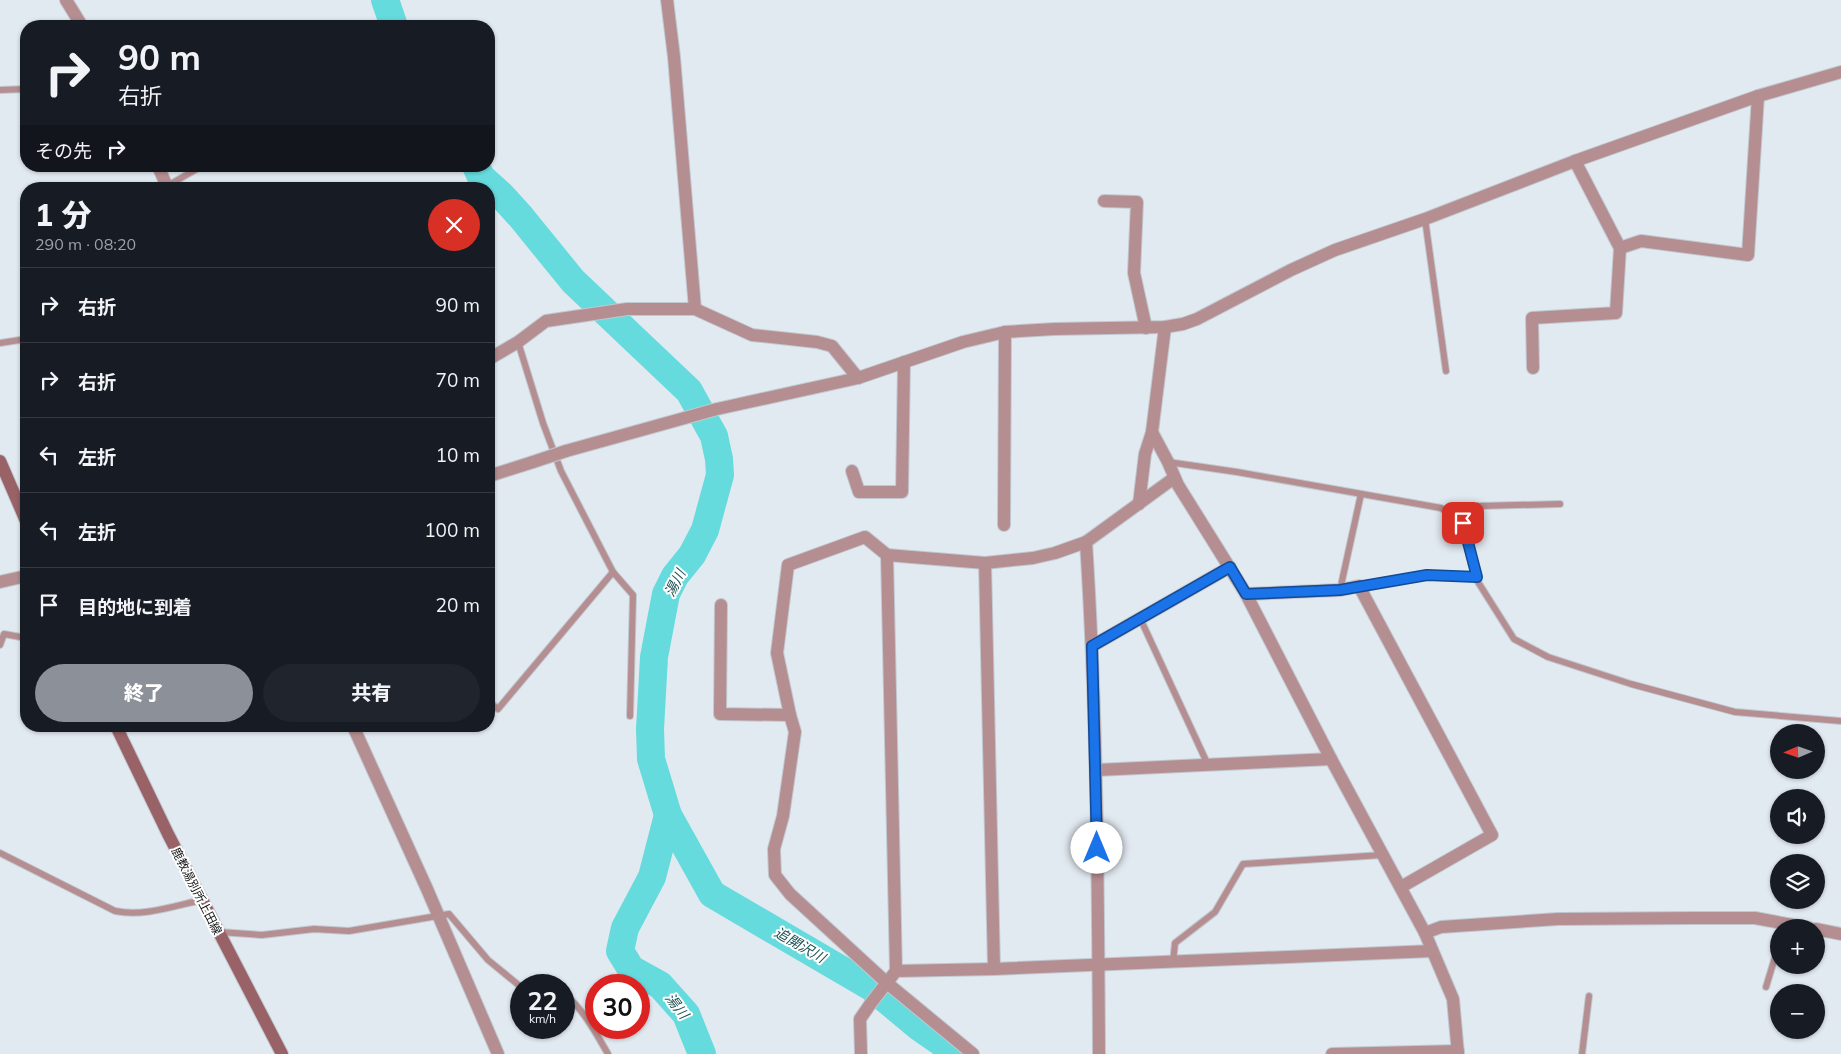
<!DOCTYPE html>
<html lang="ja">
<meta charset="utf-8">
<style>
:root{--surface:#171b24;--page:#20242c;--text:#f1f3f6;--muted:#9ea1a6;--line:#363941;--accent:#8c9099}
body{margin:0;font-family:Mulish,"Noto Sans JP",sans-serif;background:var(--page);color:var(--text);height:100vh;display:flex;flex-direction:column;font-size:19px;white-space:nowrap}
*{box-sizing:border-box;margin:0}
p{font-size:16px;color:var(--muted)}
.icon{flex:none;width:28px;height:28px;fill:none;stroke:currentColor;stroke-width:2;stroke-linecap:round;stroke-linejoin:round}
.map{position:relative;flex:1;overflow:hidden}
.panel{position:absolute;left:20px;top:182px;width:475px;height:550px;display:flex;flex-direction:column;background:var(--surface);border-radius:20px;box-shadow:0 1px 4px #0004}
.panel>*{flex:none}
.banner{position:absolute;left:20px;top:20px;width:475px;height:152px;border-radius:20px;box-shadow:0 1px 4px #0004;background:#171b24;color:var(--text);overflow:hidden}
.needle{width:32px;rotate:268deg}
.tools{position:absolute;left:1770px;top:724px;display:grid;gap:10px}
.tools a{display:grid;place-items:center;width:55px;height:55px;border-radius:50%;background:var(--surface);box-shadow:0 1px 4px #0004;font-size:25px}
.speed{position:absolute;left:510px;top:974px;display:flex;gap:10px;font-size:25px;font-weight:700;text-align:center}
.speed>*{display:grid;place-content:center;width:65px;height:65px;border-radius:50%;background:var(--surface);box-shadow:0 1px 4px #0004;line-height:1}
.speed small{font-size:12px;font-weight:400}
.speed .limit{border:8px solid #d22;background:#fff;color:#111}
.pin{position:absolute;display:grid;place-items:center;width:42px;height:42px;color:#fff;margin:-21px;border-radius:10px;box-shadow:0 2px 8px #0006}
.me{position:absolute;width:55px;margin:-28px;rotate:0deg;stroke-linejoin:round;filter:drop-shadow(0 0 4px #0008)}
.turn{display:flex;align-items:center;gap:18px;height:105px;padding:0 15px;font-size:22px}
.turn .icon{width:65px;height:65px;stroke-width:2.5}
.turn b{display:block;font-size:35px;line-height:42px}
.then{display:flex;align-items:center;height:48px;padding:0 15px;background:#0003;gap:10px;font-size:19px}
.round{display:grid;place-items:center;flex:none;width:52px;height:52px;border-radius:26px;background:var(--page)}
.head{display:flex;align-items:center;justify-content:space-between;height:85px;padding:0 15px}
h1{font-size:30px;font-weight:800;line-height:38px}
.primary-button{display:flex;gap:10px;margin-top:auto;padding:10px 15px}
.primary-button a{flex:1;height:58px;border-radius:30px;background:var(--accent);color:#fff;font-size:20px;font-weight:800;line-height:58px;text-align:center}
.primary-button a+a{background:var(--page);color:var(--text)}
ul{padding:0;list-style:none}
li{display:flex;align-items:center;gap:15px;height:75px;padding:0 15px;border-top:1px solid var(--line)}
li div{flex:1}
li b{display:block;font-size:19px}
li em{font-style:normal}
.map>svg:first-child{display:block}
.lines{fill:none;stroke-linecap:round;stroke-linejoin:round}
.river{stroke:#66dbdd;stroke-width:28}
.service-casing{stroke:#c1c8cf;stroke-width:8}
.minor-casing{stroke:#c1c8cf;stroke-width:14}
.tertiary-casing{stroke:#c1c8cf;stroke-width:14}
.secondary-casing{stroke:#c1c8cf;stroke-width:14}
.service{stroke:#b58e91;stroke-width:6}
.minor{stroke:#b58e91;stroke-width:12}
.tertiary{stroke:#b58e91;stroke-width:12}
.secondary{stroke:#996267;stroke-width:12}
.tertiary-bridge-casing{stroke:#c1c8cf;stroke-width:14;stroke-linecap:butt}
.tertiary-bridge{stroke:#b58e91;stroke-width:12}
.route-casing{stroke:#114b97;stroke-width:12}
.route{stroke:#1a73e8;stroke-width:9}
.labels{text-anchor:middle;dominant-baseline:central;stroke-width:4;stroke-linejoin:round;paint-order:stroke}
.street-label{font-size:12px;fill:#15181a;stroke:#fff}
.water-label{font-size:14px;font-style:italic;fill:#1d5051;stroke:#fff}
</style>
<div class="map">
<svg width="1841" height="1054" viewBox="0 0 1841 1054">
<rect width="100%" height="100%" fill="#e2eaf1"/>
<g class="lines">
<!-- river -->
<g class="river">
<path d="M385,0L394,26"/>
<path d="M476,166L481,177L501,195L521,217L573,281L689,391L714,436L719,459L720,475L705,530L692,555L675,576L666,594L654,657L650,729L651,759L668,815L712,894L871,987L919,1027L958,1054"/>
<path d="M668,815L652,877L625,928L620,951L631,969L660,985L686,1014L702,1054"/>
</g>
<defs>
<g id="service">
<path d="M0,90L26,89"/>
<path d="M167,186L202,166"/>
<path d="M1425,219L1446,371"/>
<path d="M518,342L543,423L561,471L613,572L633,595L630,716"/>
<path d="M0,343L26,339"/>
<path d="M1168,462L1237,472L1441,508L1463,523L1478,582L1514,639L1548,657L1631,684L1735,712L1841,721"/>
<path d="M1463,523L1479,506L1560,504"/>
<path d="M1359,586L1427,575L1477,577"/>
<path d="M1340,590L1361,494"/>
<path d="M1140,618L1208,765"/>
<path d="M0,645L4,634L26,638"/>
<path d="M489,702L498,709L613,572"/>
<path d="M0,853L115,911C143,917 174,906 202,900"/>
<path d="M219,932L262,935L314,929L349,931L449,914L488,960L521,987"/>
<path d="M1173,962L1175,943L1215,912L1243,864L1382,855"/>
<path d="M1766,987L1779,944"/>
<path d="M564,993C583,1009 596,1033 608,1054"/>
<path d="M1582,1054L1589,996"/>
</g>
<g id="minor">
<path d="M66,0L82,26"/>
<path d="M667,0L674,57L695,309"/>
<path d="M1575,161L1620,248L1641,241L1748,255L1758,96"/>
<path d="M158,166L168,189"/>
<path d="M1104,201L1137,202L1134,273L1146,328"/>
<path d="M489,359L518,342L546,321L627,309H695L752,335L817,342L832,346L858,378"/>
<path d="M1533,368L1532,318L1616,313L1620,248"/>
<path d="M1152,432L1168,462L1178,485L1246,594L1331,759L1425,933L1453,999L1458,1054"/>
<path d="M852,471L859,492H902L904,362"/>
<path d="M1139,504L1145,454L1152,432L1165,327"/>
<path d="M1004,525L1005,332"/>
<path d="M1086,542C1097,712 1098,883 1099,1054"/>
<path d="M887,555L896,971"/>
<path d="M985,563L994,969"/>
<path d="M1246,594L1340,590L1359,586L1492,835L1401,887"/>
<path d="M721,605L720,714L790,715"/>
<path d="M1092,646L1230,567"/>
<path d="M353,726L427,889L498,1054"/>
<path d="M1097,770L1331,759"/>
<path d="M1816,929L1841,934"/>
<path d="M1425,933L1441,927L1558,919L1692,918H1755L1809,928"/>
<path d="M861,1054L860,1019L871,1003L896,971L994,969L1432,951"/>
<path d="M973,1054L887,983L790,894L775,875L774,849L783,816L795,732L790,715L777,653L788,565L865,537L887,555L985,563L1033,558L1055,553L1086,542L1174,478"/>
<path d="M1332,1054L1458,1051"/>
</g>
<g id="tertiary">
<path d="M566,451L717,409L858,378L963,342L1005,332L1054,329L1165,327L1183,324L1197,319L1291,270L1335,250L1425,219L1575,161L1758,96L1841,72"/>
<path d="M489,476L533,462"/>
<path d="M0,582L26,576"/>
</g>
<g id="secondary">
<path d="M0,461L26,521"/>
<path d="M116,726L168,834L282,1054"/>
</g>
</defs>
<!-- service casing -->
<use href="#service" class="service-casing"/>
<!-- minor casing -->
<use href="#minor" class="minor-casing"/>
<!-- tertiary casing -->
<use href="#tertiary" class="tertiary-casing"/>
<!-- secondary casing -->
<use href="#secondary" class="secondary-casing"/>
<!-- service -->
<use href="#service" class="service"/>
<!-- minor -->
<use href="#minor" class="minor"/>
<!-- tertiary -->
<use href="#tertiary" class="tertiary"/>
<!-- secondary -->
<use href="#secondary" class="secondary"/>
<defs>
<path id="tertiary-bridge" d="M533,462L566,451"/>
</defs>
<!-- tertiary-bridge casing -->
<use href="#tertiary-bridge" class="tertiary-bridge-casing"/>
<!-- tertiary-bridge -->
<use href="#tertiary-bridge" class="tertiary-bridge"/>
</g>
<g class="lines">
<defs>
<path id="route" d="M1097,848L1092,646L1230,567L1246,594L1340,590L1427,575L1477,577L1463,523"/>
</defs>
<!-- route casing -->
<use href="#route" class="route-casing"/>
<!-- route -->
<use href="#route" class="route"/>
</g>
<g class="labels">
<!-- street labels -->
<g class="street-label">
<text transform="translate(197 891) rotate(63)">鹿教湯別所上田線</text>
</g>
<!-- water labels -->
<g class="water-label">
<text transform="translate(675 583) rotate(-63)">湯川</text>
<text transform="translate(800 945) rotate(30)">追開沢川</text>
<text transform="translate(677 1006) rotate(52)">湯川</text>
</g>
</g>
</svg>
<div class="tools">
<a><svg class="needle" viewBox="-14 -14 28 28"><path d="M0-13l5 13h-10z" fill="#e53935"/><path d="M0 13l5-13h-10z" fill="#9ea1a6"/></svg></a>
<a><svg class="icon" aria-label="sound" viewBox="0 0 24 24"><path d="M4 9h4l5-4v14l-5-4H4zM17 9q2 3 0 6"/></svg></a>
<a><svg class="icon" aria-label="layers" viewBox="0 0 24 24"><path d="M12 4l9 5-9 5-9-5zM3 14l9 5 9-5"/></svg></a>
<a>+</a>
<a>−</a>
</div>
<div class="speed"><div>22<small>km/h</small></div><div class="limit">30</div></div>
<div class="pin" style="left:1463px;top:523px;background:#d93025"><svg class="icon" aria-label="arrive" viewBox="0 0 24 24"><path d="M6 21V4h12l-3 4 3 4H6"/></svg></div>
<svg class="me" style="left:1097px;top:848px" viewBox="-20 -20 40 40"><circle r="19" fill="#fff"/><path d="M0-13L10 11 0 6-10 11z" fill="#1a73e8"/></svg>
<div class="banner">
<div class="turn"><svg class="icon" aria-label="right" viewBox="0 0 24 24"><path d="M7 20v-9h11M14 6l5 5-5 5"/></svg><div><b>90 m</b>右折</div></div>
<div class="then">その先<svg class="icon" aria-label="right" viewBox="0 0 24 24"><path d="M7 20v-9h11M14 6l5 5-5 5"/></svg></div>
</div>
<section class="panel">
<div class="head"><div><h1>1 分</h1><p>290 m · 08:20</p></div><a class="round" style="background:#d93025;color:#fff"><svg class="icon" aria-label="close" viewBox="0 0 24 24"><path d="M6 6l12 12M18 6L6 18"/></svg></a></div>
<ul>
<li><svg class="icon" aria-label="right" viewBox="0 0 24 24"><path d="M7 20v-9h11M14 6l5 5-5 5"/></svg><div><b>右折</b></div><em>90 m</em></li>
<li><svg class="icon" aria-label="right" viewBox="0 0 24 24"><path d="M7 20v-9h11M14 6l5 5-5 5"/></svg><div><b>右折</b></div><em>70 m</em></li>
<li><svg class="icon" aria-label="left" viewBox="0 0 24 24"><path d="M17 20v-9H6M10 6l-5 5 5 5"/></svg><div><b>左折</b></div><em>10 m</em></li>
<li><svg class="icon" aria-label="left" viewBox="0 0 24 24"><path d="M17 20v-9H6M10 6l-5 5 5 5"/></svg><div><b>左折</b></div><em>100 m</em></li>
<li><svg class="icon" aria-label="arrive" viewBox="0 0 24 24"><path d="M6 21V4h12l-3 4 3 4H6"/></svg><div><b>目的地に到着</b></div><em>20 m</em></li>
</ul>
<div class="primary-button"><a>終了</a><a>共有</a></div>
</section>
</div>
